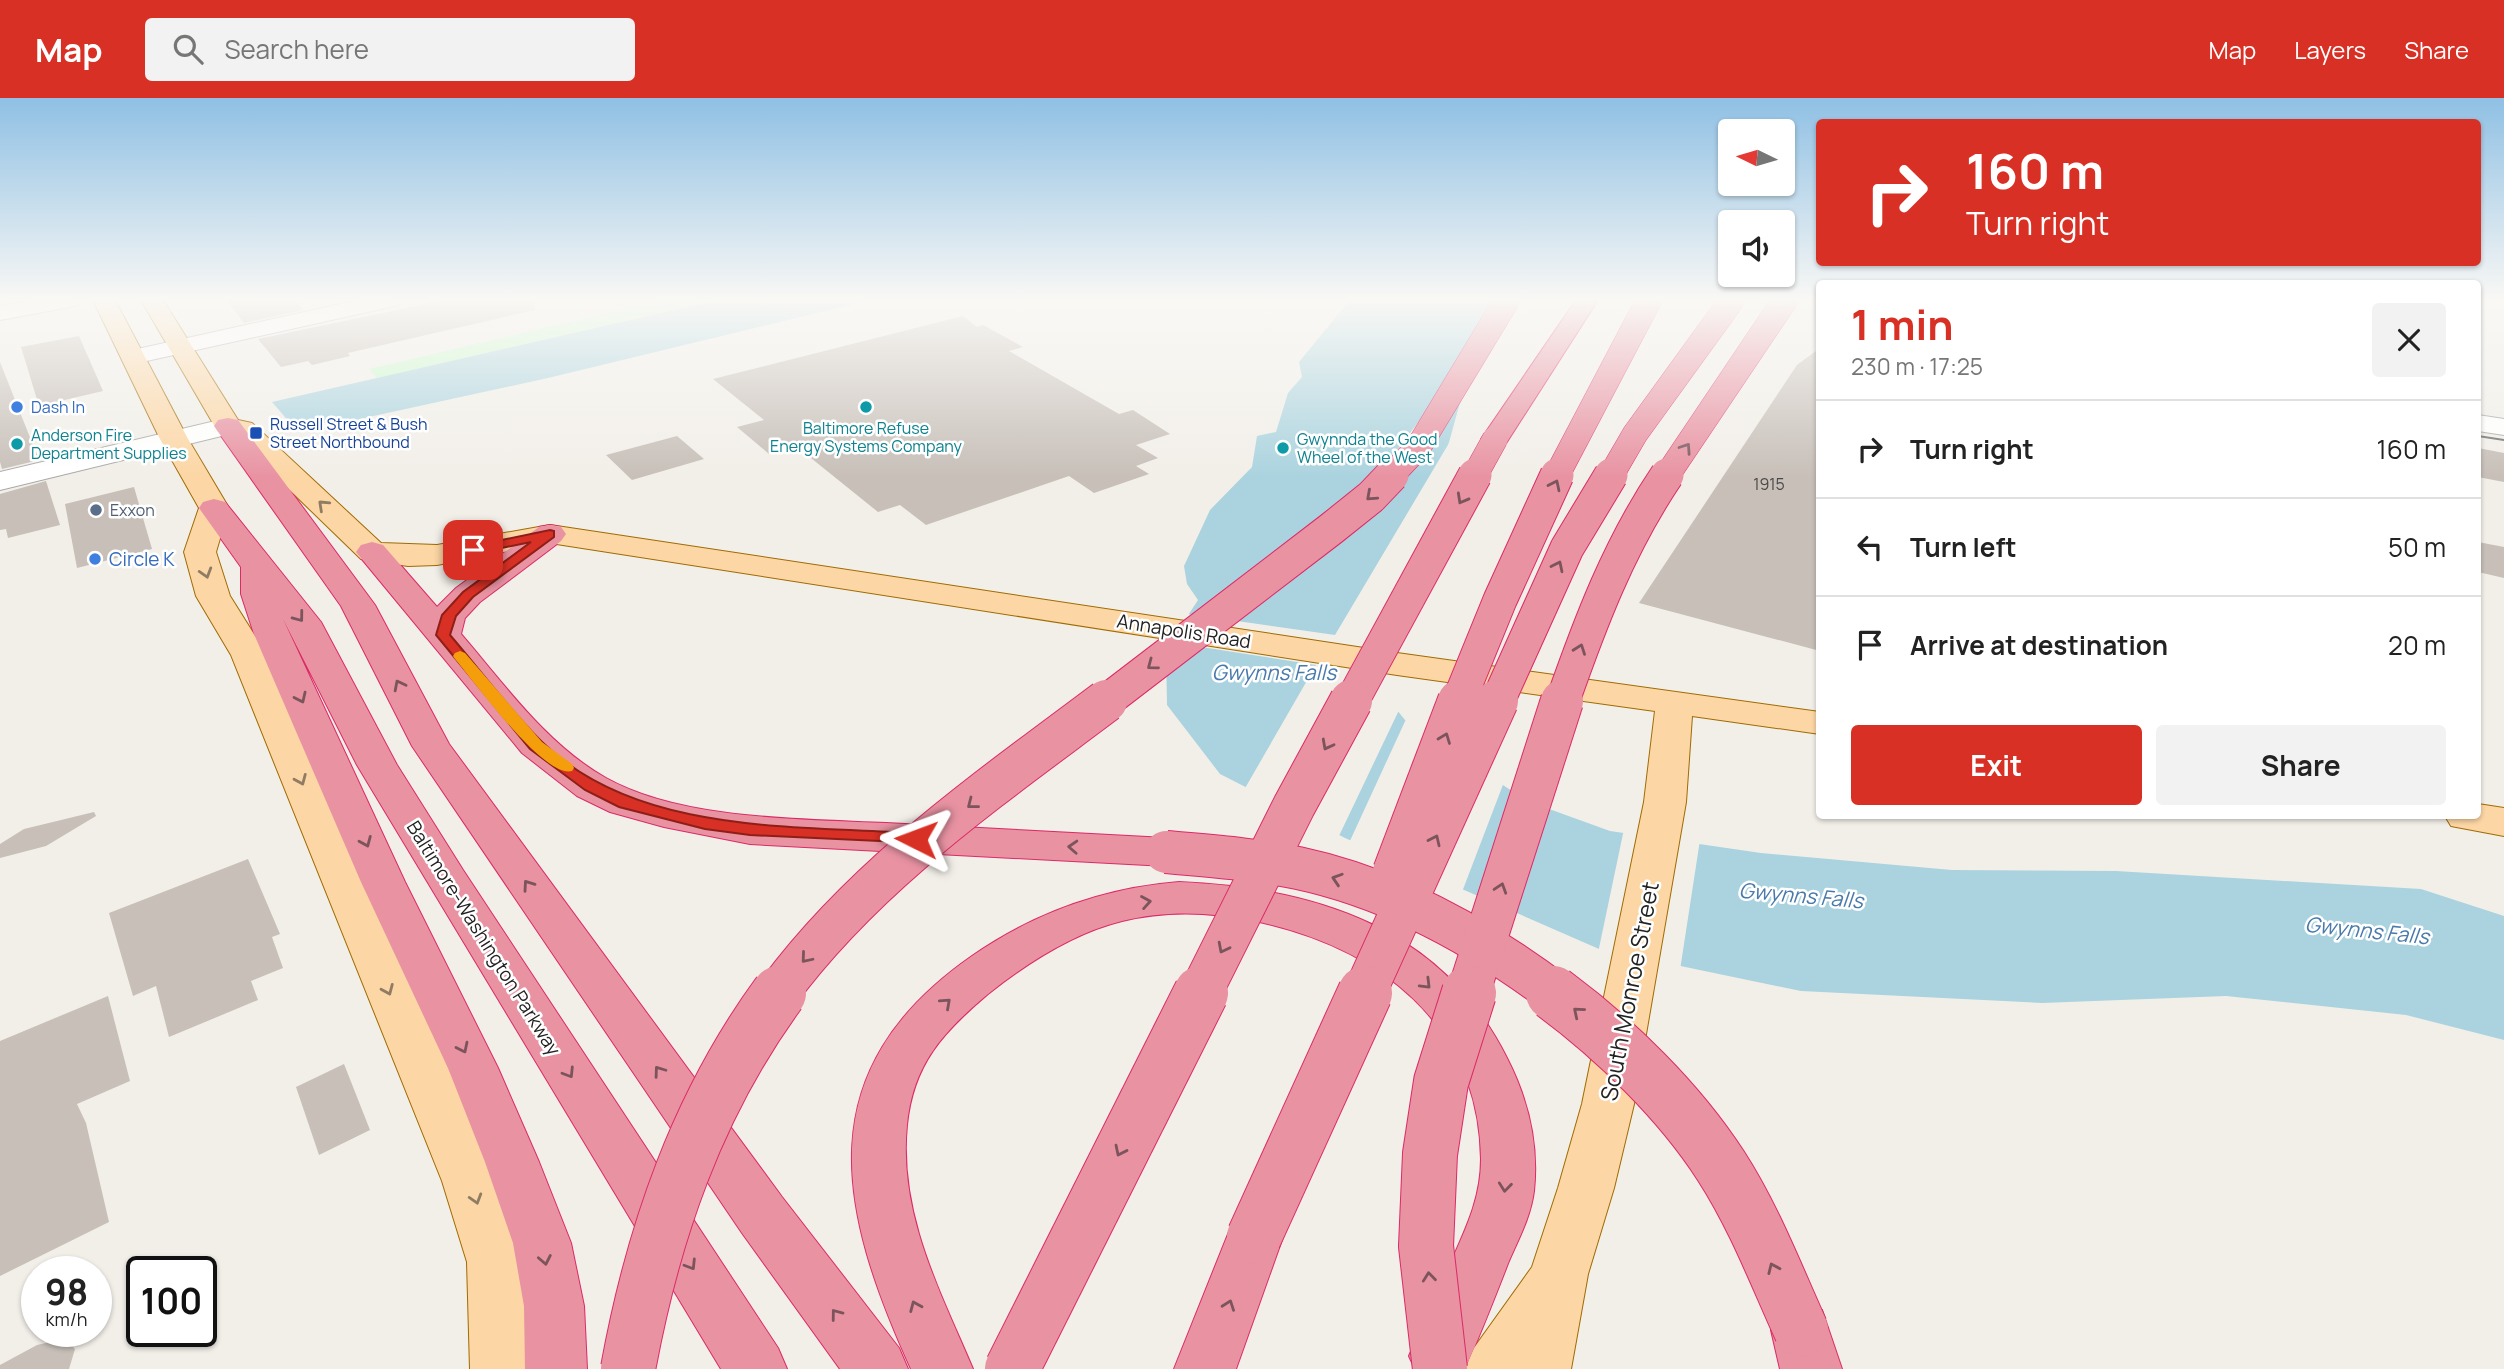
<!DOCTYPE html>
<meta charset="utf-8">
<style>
:root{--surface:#fff;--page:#f2f2f2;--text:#222;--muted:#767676;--line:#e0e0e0;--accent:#d93025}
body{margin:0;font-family:Manrope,sans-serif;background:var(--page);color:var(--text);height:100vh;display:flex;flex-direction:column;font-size:26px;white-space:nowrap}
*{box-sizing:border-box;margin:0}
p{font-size:23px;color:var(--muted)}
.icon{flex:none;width:38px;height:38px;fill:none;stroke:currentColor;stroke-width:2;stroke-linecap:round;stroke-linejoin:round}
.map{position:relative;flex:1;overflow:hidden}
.panel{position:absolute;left:1816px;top:182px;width:665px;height:539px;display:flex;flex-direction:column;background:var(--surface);border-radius:7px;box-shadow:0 2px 5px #0004}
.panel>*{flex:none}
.hud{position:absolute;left:1816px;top:21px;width:665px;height:147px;border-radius:7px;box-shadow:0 2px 5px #0004;background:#d93025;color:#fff;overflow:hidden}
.needle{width:46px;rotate:275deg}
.fabs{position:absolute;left:1718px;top:21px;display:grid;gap:14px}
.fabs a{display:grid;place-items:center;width:77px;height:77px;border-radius:7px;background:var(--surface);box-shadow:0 2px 5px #0004;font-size:35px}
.speed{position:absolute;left:21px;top:1158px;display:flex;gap:14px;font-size:35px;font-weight:700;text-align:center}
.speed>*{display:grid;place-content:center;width:91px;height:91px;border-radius:50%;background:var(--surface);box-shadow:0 2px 5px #0004;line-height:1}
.speed small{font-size:18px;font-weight:400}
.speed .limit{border:4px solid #111;border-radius:10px;background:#fff;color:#111}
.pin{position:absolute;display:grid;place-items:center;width:60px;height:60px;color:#fff;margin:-30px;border-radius:14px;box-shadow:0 4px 10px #0006}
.me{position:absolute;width:77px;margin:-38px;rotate:273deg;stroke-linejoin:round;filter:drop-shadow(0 0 5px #0008)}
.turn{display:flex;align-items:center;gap:24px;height:147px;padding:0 35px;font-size:32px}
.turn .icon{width:91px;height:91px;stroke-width:2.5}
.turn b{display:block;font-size:49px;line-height:60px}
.round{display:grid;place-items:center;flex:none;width:74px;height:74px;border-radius:7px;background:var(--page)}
.overview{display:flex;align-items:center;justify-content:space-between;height:119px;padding:0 35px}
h1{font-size:42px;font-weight:700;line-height:52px;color:var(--accent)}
.button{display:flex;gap:14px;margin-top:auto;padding:14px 35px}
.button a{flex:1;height:80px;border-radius:7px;background:var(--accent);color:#fff;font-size:28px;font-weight:700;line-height:80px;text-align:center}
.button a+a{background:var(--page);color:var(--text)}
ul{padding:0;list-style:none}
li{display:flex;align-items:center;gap:21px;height:98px;padding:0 35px;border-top:2px solid var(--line)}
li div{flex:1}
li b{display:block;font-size:26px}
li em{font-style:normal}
header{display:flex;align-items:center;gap:42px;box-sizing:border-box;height:98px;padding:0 35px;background:var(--accent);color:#fff}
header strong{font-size:33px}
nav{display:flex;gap:38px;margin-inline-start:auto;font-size:24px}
.search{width:490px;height:63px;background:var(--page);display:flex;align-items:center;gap:18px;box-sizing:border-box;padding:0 24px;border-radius:7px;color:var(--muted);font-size:26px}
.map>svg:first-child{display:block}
.park{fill:#c8facc}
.water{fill:#aad3df}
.pier{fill:#f2efe9}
.building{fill:#c7bfb8}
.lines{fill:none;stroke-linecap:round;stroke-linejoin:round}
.minor-casing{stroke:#a9a9a9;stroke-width:2}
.major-casing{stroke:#a06b00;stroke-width:2}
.highway-casing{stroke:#dc2a67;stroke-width:2}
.minor{fill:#fff;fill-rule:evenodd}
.major{fill:#fcd6a4;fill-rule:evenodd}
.highway{fill:#e892a2;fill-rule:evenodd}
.tram{stroke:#707070;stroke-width:2}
.highway-bridge-far3-casing{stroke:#dc2a67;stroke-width:26;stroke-linecap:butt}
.highway-bridge-far2-casing{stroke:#dc2a67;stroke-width:35;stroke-linecap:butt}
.highway-bridge-far1-casing{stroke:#dc2a67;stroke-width:44;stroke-linecap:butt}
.highway-bridge-casing{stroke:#dc2a67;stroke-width:56;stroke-linecap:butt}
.highway-bridge-far3{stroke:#e892a2;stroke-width:25}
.highway-bridge-far2{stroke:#e892a2;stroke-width:33}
.highway-bridge-far1{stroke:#e892a2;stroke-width:42}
.highway-bridge{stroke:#e892a2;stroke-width:54}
.oneway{stroke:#7b545c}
.oneway2{stroke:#8f7c63}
.route{fill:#d93025;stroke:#8d1f18;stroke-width:2}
.slow{fill:#f59e0b}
.shop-dot{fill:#3f7fe0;stroke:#fff;stroke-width:2.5}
.culture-dot{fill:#0f9aa8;stroke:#fff;stroke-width:2.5}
.transit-dot{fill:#1a4fb4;stroke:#fff;stroke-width:2.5}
.service-dot{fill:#5c6f8a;stroke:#fff;stroke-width:2.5}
.labels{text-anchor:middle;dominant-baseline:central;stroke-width:5;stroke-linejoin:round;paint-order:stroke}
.far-shop-label{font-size:16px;fill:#366cbe;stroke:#fff;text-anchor:start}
.far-transit-label{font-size:16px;fill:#164399;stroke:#fff;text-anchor:start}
.far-culture-label{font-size:16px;fill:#0d838f;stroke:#fff;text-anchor:start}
.number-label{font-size:16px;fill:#4b4948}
.far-service-label{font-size:16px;fill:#4e5e75;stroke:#fff;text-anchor:start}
.shop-label{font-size:19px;fill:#366cbe;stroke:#fff;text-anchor:start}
.street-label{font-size:19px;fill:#222;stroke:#fff}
.water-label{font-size:21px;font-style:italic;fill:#4a7aab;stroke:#fff}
.near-street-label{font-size:23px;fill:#222;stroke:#fff}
</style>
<header>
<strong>Map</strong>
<div class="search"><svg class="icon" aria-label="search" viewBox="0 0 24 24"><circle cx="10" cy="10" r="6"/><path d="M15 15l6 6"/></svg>Search here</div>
<nav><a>Map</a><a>Layers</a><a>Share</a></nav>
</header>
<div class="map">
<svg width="2504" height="1271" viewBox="0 0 2504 1271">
<rect width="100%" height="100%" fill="#f2efe9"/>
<!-- park -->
<path class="park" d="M662,202H718L377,280L369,271Z"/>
<!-- water -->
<g class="water">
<path d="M718,202H871L548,280L346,324L291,326L272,304Z"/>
<path d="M1350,202H1515L1464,290L1448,348L1398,459L1376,586L1405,622L1527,703L1610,733L1761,755L1952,772L2116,773L2421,791L2504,818V942L2406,917L2226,898L2042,905L1801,893L1599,851L1345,740L1220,676L1167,607L1166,551L1198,502L1187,486L1184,468L1210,412L1252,369L1257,338L1276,334L1288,295L1302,279L1299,264Z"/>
</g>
<!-- pier -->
<g class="pier">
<path d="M1426,314L1450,316L1230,522L1335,537L1455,335L1402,460L1380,585L1400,610L1338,740L1244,692L1316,567L1195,548L1162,550L1185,516L1196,517L1383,370Z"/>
<path d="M1407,619L1504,684L1462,794L1349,745Z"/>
<path d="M1624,731L1700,742L1680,872L1598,855Z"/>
</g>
<!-- building -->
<g class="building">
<path d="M226,202H295L303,212L244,225Z"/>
<path d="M445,202H534L535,212L348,255L350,258L312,267L308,263L281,269L258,241Z"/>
<path d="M963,218L977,229L983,227L1023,249L1009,253L1119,316L1133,312L1170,336L1136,347L1158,360L1136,368L1149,376L1094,395L1069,378L926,427L900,407L878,414L796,348L769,356L737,329L764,322L713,281Z"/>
<path d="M79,238L103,293L39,308L21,249Z"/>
<path d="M1820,250V553L1639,505L1797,267Z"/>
<path d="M0,264L39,362L2,371L0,364Z"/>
<path d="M677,338L704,361L632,382L606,357Z"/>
<path d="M2478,350L2504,355V384L2478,379Z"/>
<path d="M46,383L60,427L8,440L6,431L0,432V396Z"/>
<path d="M134,389L152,451L77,470L65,406Z"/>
<path d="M2478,444L2504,449V480L2478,474Z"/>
<path d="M94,714L96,718L46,748L0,760V746L24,731Z"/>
<path d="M248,761L280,836L272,839L283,870L251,883L258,902L169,939L156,888L133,898L109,815Z"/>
<path d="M108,898L130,983L77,1006L86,1025L109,1124L0,1178V943Z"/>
<path d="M344,966L370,1032L319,1057L296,989Z"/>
<path d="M59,1242L69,1245L75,1251L69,1271H0V1267L37,1247Z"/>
</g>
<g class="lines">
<defs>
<g id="minor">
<path d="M33,202H81L78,207L70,209L0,222V208Z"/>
<path d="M359,202H401L398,207L390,209L133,266L124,264L121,259L124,254L133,252Z"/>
<path d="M2478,317L2504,321V337L2478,333Z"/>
<path d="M228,320L238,322L242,328L238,334L0,392V374Z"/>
</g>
<g id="major">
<path d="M93,202H115L188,341L229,410L216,454L230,498L267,557L498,1083L525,1164L532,1271H470L467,1164L442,1083L231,557L196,498L184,454L199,410L160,341Z"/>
<path d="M141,202H163L238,322L252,325L381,445L437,447L550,427L1397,555L1820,614V636L1692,618L1686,704L1634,1006L1614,1090L1588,1176L1571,1271H1465L1474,1250L1532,1169L1558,1090L1582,1006L1644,704L1655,613L1397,577L550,445L437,467L408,468L361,461L233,337L218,334Z"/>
<path d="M2478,706L2504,710V738L2451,728L2445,718H2478Z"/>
</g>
<g id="highway">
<path d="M1576,202H1598L1505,347L1495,349L1485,347L1481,341Z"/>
<path d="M228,320L238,322L375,507L449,646L782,1099L899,1250L908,1271H840L742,1135L412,648L341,508L214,328L218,322Z"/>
<path d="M214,401L225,404L321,524L397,667L463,772L778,1250L787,1271H721L357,667L283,521L405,784L498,970L539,1064L571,1145L584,1208L587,1271H525L524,1208L513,1145L485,1064L448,970L361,784L254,536L241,496V469L199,410L203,404Z"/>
<path d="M550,427L561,429L566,436L561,443L480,504L465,520L461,536C505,587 547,647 606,680C681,722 802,721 886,725C979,730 1073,735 1166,740L1181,744L1187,754L1181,764L1166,768L750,746L664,729L610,714L577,698L522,655L356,454L361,447L372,444L383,447L437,509L456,490L539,429Z"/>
<path d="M1179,784C1317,790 1442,830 1507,960C1528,1001 1539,1046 1534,1093C1531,1118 1519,1140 1509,1163C1495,1199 1481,1235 1465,1271H1415L1409,1258C1423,1227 1437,1196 1451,1164C1466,1130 1481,1100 1481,1061C1479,926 1379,849 1255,823C1212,814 1166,812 1122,823C1073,835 1027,865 988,896C943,934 913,966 907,1027C898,1115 940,1193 973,1271H911C838,1110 807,973 972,858C1034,815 1104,790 1179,784Z"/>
<path d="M1254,1114L1274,1121L1283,1139L1236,1271H1174L1234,1121Z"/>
<path d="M1801,1203L1822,1212L1842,1271H1780L1771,1232L1780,1212Z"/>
</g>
</defs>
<!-- minor casing -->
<use href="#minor" class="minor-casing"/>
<!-- major casing -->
<use href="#major" class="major-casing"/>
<!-- highway casing -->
<use href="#highway" class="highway-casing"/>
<!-- minor -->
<use href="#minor" class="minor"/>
<!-- major -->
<use href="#major" class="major"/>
<!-- highway -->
<use href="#highway" class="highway"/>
<!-- tram -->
<path class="tram" d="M2478,338L2504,342"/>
<defs>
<g id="highway-bridge-far3">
<path d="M1390,379L1419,348L1507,202"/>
<path d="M1474,379L1495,341"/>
<path d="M1556,379L1649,202"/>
<path d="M1610,379L1635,336L1732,202"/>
<path d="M1666,379L1785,202"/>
</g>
<g id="highway-bridge-far2">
<path d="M1104,605L1331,431L1371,399L1392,377"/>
<path d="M1351,605L1475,377"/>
<path d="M1458,605L1500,502L1557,377"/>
<path d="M1497,605L1567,450L1611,377"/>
<path d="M1562,605C1590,525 1619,448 1667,377"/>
</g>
<g id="highway-bridge-far1">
<path d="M1166,754C1210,758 1255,761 1298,770C1392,790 1480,839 1556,896"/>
<path d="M1394,774L1459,603"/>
<path d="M777,896C864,777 989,691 1106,603"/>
<path d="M1200,896L1294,708L1351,603"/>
<path d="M1364,896L1497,603"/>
<path d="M1468,896L1562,603"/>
</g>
<g id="highway-bridge">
<path d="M1553,895C1615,941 1679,1003 1721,1068C1754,1119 1776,1177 1801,1232"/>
<path d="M1254,1139L1365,895"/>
<path d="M628,1271C653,1135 697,1007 779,895"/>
<path d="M1012,1271L1201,895"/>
<path d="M1440,1271L1426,1148L1430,1056L1441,984L1469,895"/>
</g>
</defs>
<!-- highway-bridge-far3 casing -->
<use href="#highway-bridge-far3" class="highway-bridge-far3-casing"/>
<!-- highway-bridge-far2 casing -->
<use href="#highway-bridge-far2" class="highway-bridge-far2-casing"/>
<!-- highway-bridge-far1 casing -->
<use href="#highway-bridge-far1" class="highway-bridge-far1-casing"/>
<!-- highway-bridge casing -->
<use href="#highway-bridge" class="highway-bridge-casing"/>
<!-- highway-bridge-far3 -->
<use href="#highway-bridge-far3" class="highway-bridge-far3"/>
<!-- highway-bridge-far2 -->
<use href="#highway-bridge-far2" class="highway-bridge-far2"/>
<!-- highway-bridge-far1 -->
<use href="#highway-bridge-far1" class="highway-bridge-far1"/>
<!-- highway-bridge -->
<use href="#highway-bridge" class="highway-bridge"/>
</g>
<!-- one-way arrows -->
<defs><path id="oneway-chevron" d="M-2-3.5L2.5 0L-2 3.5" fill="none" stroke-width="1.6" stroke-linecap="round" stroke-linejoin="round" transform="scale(1.75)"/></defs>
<g class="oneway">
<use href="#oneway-chevron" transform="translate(1686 350) rotate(-56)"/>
<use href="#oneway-chevron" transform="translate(1555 387) rotate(-64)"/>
<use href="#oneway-chevron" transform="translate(1371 398) rotate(138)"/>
<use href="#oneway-chevron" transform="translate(1462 401) rotate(119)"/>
<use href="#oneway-chevron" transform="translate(1558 468) rotate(-64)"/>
<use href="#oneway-chevron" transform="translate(299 519) rotate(53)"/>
<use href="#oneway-chevron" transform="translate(1580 551) rotate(-70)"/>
<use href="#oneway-chevron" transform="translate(1152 567) rotate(143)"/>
<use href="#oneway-chevron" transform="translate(399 587) rotate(-117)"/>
<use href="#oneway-chevron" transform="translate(301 600) rotate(65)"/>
<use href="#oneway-chevron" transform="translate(1445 640) rotate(-69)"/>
<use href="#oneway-chevron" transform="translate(1327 647) rotate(118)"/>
<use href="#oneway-chevron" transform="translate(972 706) rotate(142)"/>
<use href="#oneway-chevron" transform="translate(1435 742) rotate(-65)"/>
<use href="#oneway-chevron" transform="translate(366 744) rotate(67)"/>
<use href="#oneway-chevron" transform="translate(1073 749) rotate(-177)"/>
<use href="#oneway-chevron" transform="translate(1337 781) rotate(-162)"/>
<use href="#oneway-chevron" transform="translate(528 787) rotate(-125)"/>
<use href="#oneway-chevron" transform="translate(1501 790) rotate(-72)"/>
<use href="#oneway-chevron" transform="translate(1146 804) rotate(-10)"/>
<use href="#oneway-chevron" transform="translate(1223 850) rotate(117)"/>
<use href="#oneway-chevron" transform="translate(806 860) rotate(130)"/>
<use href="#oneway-chevron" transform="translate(1426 886) rotate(45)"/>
<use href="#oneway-chevron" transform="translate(946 905) rotate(-42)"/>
<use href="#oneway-chevron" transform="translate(1578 914) rotate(-140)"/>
<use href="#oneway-chevron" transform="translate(463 950) rotate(64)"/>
<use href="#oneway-chevron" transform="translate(659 973) rotate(-126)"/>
<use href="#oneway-chevron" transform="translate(569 975) rotate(58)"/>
<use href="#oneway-chevron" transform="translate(1120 1053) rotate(116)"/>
<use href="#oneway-chevron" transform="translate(1505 1089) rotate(96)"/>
<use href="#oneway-chevron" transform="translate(545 1162) rotate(79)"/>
<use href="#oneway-chevron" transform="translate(691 1167) rotate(58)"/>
<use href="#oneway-chevron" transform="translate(1773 1170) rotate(-114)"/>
<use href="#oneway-chevron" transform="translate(1429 1179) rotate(-96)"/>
<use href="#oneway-chevron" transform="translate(1229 1207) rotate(-70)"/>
<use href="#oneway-chevron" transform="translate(915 1208) rotate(-113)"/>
<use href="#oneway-chevron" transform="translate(836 1216) rotate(-127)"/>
</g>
<g class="oneway2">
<use href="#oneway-chevron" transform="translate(323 407) rotate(-137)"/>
<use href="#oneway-chevron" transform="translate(206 475) rotate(73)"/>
<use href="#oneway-chevron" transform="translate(301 682) rotate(67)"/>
<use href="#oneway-chevron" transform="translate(388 892) rotate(67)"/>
<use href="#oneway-chevron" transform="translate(476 1101) rotate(73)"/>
</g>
<!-- sky -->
<linearGradient id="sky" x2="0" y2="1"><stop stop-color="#8fc0e4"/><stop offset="0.53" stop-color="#f9f8f5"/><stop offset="1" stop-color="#f9f8f5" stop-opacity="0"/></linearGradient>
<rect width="2504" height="380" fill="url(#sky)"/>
<!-- route -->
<path class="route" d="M550,432L554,433V439L473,499L456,518L450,537C480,572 508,610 541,643C634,736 793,728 916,735L922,736L925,741L922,745L750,737L705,731L619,709L585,692L530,651L436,537L442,517L463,494L531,444L473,456L466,452L468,449Z"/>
<!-- slow -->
<path class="slow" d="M460,553L465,555L542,644L572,666L574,670L572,673C544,681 474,583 455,561L453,558L455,555Z"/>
<!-- markers -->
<g class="shop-dot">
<circle cx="17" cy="309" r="7"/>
<circle cx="95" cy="461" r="7"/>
</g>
<g class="culture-dot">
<circle cx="866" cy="309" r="7"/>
<circle cx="17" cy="346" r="7"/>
<circle cx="1283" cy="350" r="7"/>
</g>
<rect class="transit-dot" x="249" y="328" width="14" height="14" rx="3.5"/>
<circle class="service-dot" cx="96" cy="412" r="7"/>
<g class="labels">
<!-- far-shop labels -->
<g class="far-shop-label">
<text x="31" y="309">Dash In</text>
</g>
<!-- far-transit labels -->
<g class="far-transit-label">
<text x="270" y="326">Russell Street &amp; Bush<tspan x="270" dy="18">Street Northbound</tspan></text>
</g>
<!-- far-culture labels -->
<g class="far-culture-label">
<text x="866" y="330" text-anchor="middle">Baltimore Refuse<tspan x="866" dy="18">Energy Systems Company</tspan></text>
<text x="31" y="337">Anderson Fire<tspan x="31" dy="18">Department Supplies</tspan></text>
<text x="1297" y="341">Gwynnda the Good<tspan x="1297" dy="18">Wheel of the West</tspan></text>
</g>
<!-- number labels -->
<g class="number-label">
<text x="1769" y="386">1915</text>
</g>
<!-- far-service labels -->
<g class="far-service-label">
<text x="110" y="412">Exxon</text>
</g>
<!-- shop labels -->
<g class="shop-label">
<text x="109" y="461">Circle K</text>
</g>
<!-- street labels -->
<g class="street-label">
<text transform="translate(1184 533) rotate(9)">Annapolis Road</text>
<text transform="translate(484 840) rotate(58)">Baltimore-Washington Parkway</text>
</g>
<!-- water labels -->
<g class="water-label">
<text x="1274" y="574">Gwynns Falls</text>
<text transform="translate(1801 797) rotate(5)">Gwynns Falls</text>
<text transform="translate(2367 832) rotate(6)">Gwynns Falls</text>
</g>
<!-- near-street labels -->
<g class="near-street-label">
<text transform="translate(1629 893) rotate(-79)">South Monroe Street</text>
</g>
</g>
</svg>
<div class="fabs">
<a><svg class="needle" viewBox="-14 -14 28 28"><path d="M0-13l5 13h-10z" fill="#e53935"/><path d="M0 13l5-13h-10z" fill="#767676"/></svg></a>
<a><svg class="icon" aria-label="sound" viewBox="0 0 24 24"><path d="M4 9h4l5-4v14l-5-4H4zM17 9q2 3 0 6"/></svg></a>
</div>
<div class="speed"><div>98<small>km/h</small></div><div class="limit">100</div></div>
<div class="pin" style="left:473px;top:452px;background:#d93025"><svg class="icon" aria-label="arrive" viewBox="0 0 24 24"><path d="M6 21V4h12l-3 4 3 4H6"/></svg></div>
<svg class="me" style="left:916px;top:741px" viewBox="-20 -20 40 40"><path d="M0-17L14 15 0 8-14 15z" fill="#d93025" stroke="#fff" stroke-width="4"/></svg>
<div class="hud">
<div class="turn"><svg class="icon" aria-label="right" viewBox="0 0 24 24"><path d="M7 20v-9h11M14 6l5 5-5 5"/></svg><div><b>160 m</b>Turn right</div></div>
</div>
<section class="panel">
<div class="overview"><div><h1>1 min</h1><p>230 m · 17:25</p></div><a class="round"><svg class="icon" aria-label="close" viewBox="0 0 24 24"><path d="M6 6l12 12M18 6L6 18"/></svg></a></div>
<ul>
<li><svg class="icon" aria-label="right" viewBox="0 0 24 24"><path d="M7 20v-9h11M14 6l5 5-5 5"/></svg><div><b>Turn right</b></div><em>160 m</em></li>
<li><svg class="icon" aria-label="left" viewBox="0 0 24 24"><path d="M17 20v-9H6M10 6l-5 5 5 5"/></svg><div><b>Turn left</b></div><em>50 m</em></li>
<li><svg class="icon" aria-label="arrive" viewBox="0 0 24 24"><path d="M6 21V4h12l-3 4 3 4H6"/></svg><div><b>Arrive at destination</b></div><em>20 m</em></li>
</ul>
<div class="button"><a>Exit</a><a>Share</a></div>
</section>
</div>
